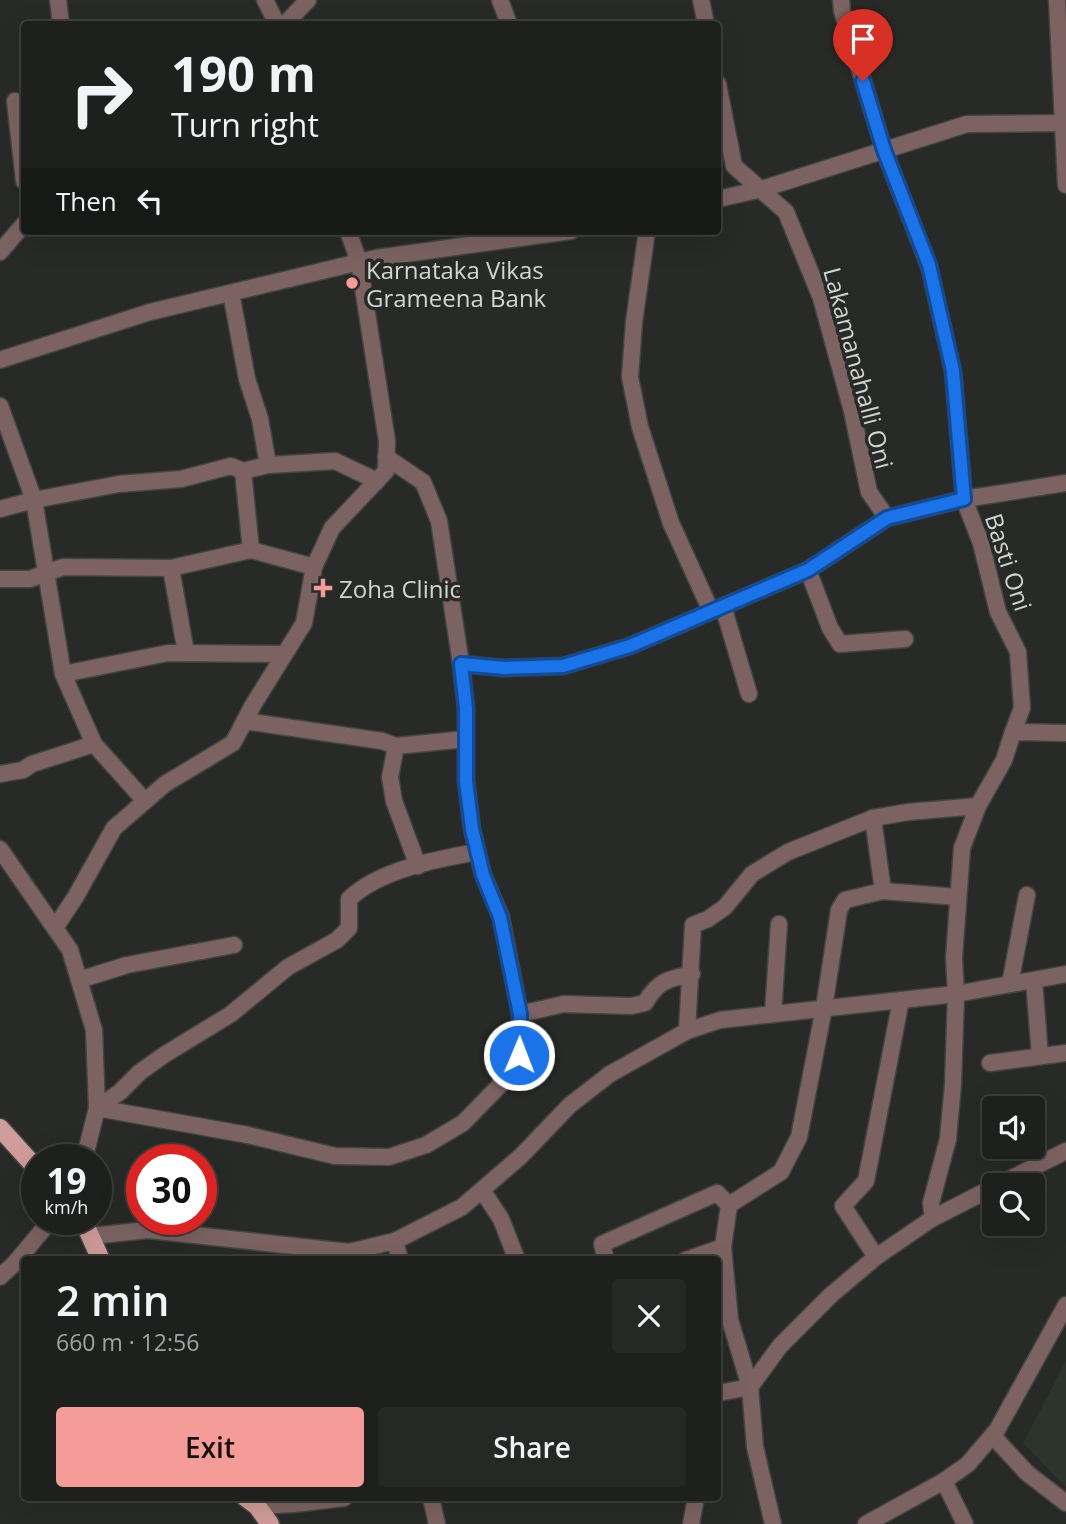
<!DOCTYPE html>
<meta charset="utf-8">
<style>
:root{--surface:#1d201c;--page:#252825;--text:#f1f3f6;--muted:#a0a3a3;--line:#3b3e3b;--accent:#f59b98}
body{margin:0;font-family:"Open Sans",sans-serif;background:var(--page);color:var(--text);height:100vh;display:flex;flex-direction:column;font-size:26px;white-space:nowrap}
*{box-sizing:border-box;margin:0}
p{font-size:23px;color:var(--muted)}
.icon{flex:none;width:38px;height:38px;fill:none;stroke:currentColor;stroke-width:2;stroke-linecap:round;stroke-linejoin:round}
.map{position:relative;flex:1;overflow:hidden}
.details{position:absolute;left:21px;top:1256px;width:700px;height:245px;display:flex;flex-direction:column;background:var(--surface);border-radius:7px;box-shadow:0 7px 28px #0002,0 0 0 2px var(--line)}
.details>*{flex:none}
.banner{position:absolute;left:21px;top:21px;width:700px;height:214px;border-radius:7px;box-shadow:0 7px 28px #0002,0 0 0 2px var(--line);background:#1d201c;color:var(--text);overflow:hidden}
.buttons{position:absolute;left:982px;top:1096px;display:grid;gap:14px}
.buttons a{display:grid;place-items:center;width:63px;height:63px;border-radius:7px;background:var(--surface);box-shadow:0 7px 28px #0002,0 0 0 2px var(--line);font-size:35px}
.speed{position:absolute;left:21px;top:1144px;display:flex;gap:14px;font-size:35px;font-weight:700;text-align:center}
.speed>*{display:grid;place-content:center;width:91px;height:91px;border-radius:50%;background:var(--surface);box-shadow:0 7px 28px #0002,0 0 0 2px var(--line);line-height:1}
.speed small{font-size:18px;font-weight:400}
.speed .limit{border:10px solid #d22;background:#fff;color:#111}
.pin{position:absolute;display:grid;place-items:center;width:60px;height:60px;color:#fff;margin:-72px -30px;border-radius:50% 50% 50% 0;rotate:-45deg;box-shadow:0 0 7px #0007}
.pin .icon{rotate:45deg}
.me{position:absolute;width:77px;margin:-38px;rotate:1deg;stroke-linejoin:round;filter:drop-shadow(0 0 5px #0008)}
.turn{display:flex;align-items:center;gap:24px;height:147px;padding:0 35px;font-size:32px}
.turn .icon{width:91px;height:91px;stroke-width:2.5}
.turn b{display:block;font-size:49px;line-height:60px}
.then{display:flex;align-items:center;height:66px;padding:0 35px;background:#0003;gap:14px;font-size:26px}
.round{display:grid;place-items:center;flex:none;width:74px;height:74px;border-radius:7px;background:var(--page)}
.headline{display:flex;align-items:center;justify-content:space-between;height:119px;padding:0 35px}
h1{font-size:42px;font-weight:600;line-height:52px}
.cta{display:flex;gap:14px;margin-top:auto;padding:14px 35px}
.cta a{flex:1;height:80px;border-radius:7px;background:var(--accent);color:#111;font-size:28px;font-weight:600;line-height:80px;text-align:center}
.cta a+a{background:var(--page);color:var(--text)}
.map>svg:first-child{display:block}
.built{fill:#2d342c}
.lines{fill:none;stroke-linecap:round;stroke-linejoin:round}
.minor-casing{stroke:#424542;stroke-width:19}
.major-casing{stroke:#424542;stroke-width:21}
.minor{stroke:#7c6361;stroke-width:16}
.major{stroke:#d09c99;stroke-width:18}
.route-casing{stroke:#114b97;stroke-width:18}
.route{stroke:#1a73e8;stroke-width:12}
.poi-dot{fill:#f59b98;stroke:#272a26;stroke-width:2.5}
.labels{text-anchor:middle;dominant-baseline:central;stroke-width:7;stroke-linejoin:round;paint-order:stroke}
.poi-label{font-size:24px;fill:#d2d5d2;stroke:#272a26;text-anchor:start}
.street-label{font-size:24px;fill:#d2d5d2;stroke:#272a26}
</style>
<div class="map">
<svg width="1066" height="1524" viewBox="0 0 1066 1524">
<rect width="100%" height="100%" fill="#272a26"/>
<!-- built -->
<path class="built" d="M1066,1361V1487L1023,1443Z"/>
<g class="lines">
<defs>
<g id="minor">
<path d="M58,0L61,24"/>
<path d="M265,0L277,24"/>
<path d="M500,0L509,24"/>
<path d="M701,0L706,24"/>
<path d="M841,0L842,11L884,150L929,266L953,371L964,499L981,543L998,612L1018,652L1022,708L1013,732"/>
<path d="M1057,0L1066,185"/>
<path d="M285,24L308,0"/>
<path d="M718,84L734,166L786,212L821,298L852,411L869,492L887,518"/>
<path d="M15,101L24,181"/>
<path d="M718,199L762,189L967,124L1066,123"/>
<path d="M647,231L634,322L630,377L640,427L671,523L711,611"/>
<path d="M0,252L24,224"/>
<path d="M231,293L247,379L260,419L268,465"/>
<path d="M0,360L150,312L376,258L571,231"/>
<path d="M0,406L34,500L63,674L94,744L145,801"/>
<path d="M243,471L251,550"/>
<path d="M0,509L34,500L119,484L181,479L231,466L243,471L268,465L335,461L377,481"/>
<path d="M171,568L186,653"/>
<path d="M808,570L830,628L840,644L905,639"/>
<path d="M0,579H30L63,567L171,568L251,550L314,567"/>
<path d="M723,606L749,694"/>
<path d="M461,664L504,668L563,666L630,646L808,570L887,518L964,499L1066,483"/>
<path d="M63,674L168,653L284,654"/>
<path d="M245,721L382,741L396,746L466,739"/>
<path d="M396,746L390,777L394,801L418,866"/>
<path d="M0,774L23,770L32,764L94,744"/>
<path d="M873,818L883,891"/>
<path d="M0,849L70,950L94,1030L97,1108L84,1160"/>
<path d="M55,928L76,896L114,828L165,784L233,743L253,705L304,623L314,567L332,528L386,471L387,441L359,262L348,231"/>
<path d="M79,980L127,965L234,945"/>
<path d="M1034,981L1040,1056"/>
<path d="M1010,984L1027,895"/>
<path d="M520,1014L564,1004L631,1006L645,1003C658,981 667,979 692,974"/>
<path d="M773,1014L779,924"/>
<path d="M687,1031L693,925L708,919L725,907L752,874L788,852L873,818L908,812L978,806"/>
<path d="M990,1063L1066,1053"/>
<path d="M97,1108L248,1135L335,1156L389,1157L426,1145L463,1123L502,1083L519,1055L520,1014L501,917L483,875L472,829L466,781V708L461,664L439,521L423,482L386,457"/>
<path d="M97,1108L120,1092L140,1072L164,1055L231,1014L288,967L337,940L349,928V899C379,870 437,859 477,852"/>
<path d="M998,1185L1066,1151"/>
<path d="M482,1190L501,1219L517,1260"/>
<path d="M933,1218L931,1203L948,1139L953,1084L956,994L954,958L962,848L978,806L1004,760L1013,732L1066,733"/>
<path d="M91,1236L148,1230L349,1252L395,1241L462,1207L521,1156L570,1105L610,1074L687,1031L720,1020L956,994L1066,974"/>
<path d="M395,1241L400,1260"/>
<path d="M876,1257L843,1206L866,1181L901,1000"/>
<path d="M606,1260L602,1244L717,1193L729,1205"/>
<path d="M686,1260L723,1247"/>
<path d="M0,1277L15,1263L51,1220"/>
<path d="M718,1393L750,1387L780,1346L831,1295L876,1257L933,1218L994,1187"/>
<path d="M993,1436L1027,1473L1066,1503"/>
<path d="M944,1481L965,1524"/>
<path d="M431,1498L437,1524"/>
<path d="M257,1506L294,1504L344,1498"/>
<path d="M691,1524L696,1498"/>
<path d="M773,1524L755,1447L750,1387L730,1320L723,1247L729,1205L781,1172L799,1137L824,1008L839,910L845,900L883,891L958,897"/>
<path d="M866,1524L944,1481L968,1464L997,1430L1066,1305"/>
</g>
<g id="major">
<path d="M0,1128L37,1169"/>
<path d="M83,1220L101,1260"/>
<path d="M246,1498L257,1506L270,1524"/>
</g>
</defs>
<!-- minor casing -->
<use href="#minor" class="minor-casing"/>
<!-- major casing -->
<use href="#major" class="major-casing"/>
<!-- minor -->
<use href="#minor" class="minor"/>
<!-- major -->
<use href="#major" class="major"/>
</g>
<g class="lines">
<defs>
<path id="route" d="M519,1055L520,1014L500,917L483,875L472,829L466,781V708L461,664L504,668L563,666L630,646L808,570L887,518L964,499L953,371L929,265L884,150L863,81"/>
</defs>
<!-- route casing -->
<use href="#route" class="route-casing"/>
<!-- route -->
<use href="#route" class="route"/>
</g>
<!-- markers -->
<g class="poi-dot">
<circle cx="352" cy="283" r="7"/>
<path d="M319.5 577.5h7v7h7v7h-7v7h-7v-7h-7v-7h7z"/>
</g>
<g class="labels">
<!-- poi labels -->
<g class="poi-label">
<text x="366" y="269">Karnataka Vikas<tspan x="366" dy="28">Grameena Bank</tspan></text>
<text x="339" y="588">Zoha Clinic</text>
</g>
<!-- street labels -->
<g class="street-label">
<text transform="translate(859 368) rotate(75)">Lakamanahalli Oni</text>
<text transform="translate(1009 562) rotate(72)">Basti Oni</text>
</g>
</g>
</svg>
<div class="buttons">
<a><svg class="icon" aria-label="sound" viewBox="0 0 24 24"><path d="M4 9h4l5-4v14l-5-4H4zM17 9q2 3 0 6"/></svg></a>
<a><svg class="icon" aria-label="search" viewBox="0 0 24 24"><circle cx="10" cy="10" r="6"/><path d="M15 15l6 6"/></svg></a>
</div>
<div class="speed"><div>19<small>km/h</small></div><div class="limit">30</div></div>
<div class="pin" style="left:863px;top:81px;background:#d93025"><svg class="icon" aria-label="arrive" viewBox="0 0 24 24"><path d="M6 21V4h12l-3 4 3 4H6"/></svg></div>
<svg class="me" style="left:519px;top:1055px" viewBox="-20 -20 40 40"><circle r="17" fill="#1a73e8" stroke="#fff" stroke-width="3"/><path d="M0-11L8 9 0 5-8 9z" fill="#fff"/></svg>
<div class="banner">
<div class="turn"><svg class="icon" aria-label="right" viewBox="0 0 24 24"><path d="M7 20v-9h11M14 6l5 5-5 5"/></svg><div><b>190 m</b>Turn right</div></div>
<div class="then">Then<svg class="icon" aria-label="left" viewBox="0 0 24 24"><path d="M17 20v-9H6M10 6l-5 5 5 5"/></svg></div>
</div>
<section class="details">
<div class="headline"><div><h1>2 min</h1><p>660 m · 12:56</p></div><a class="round"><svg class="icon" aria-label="close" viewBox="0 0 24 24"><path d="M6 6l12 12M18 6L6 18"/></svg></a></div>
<div class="cta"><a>Exit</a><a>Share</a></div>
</section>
</div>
